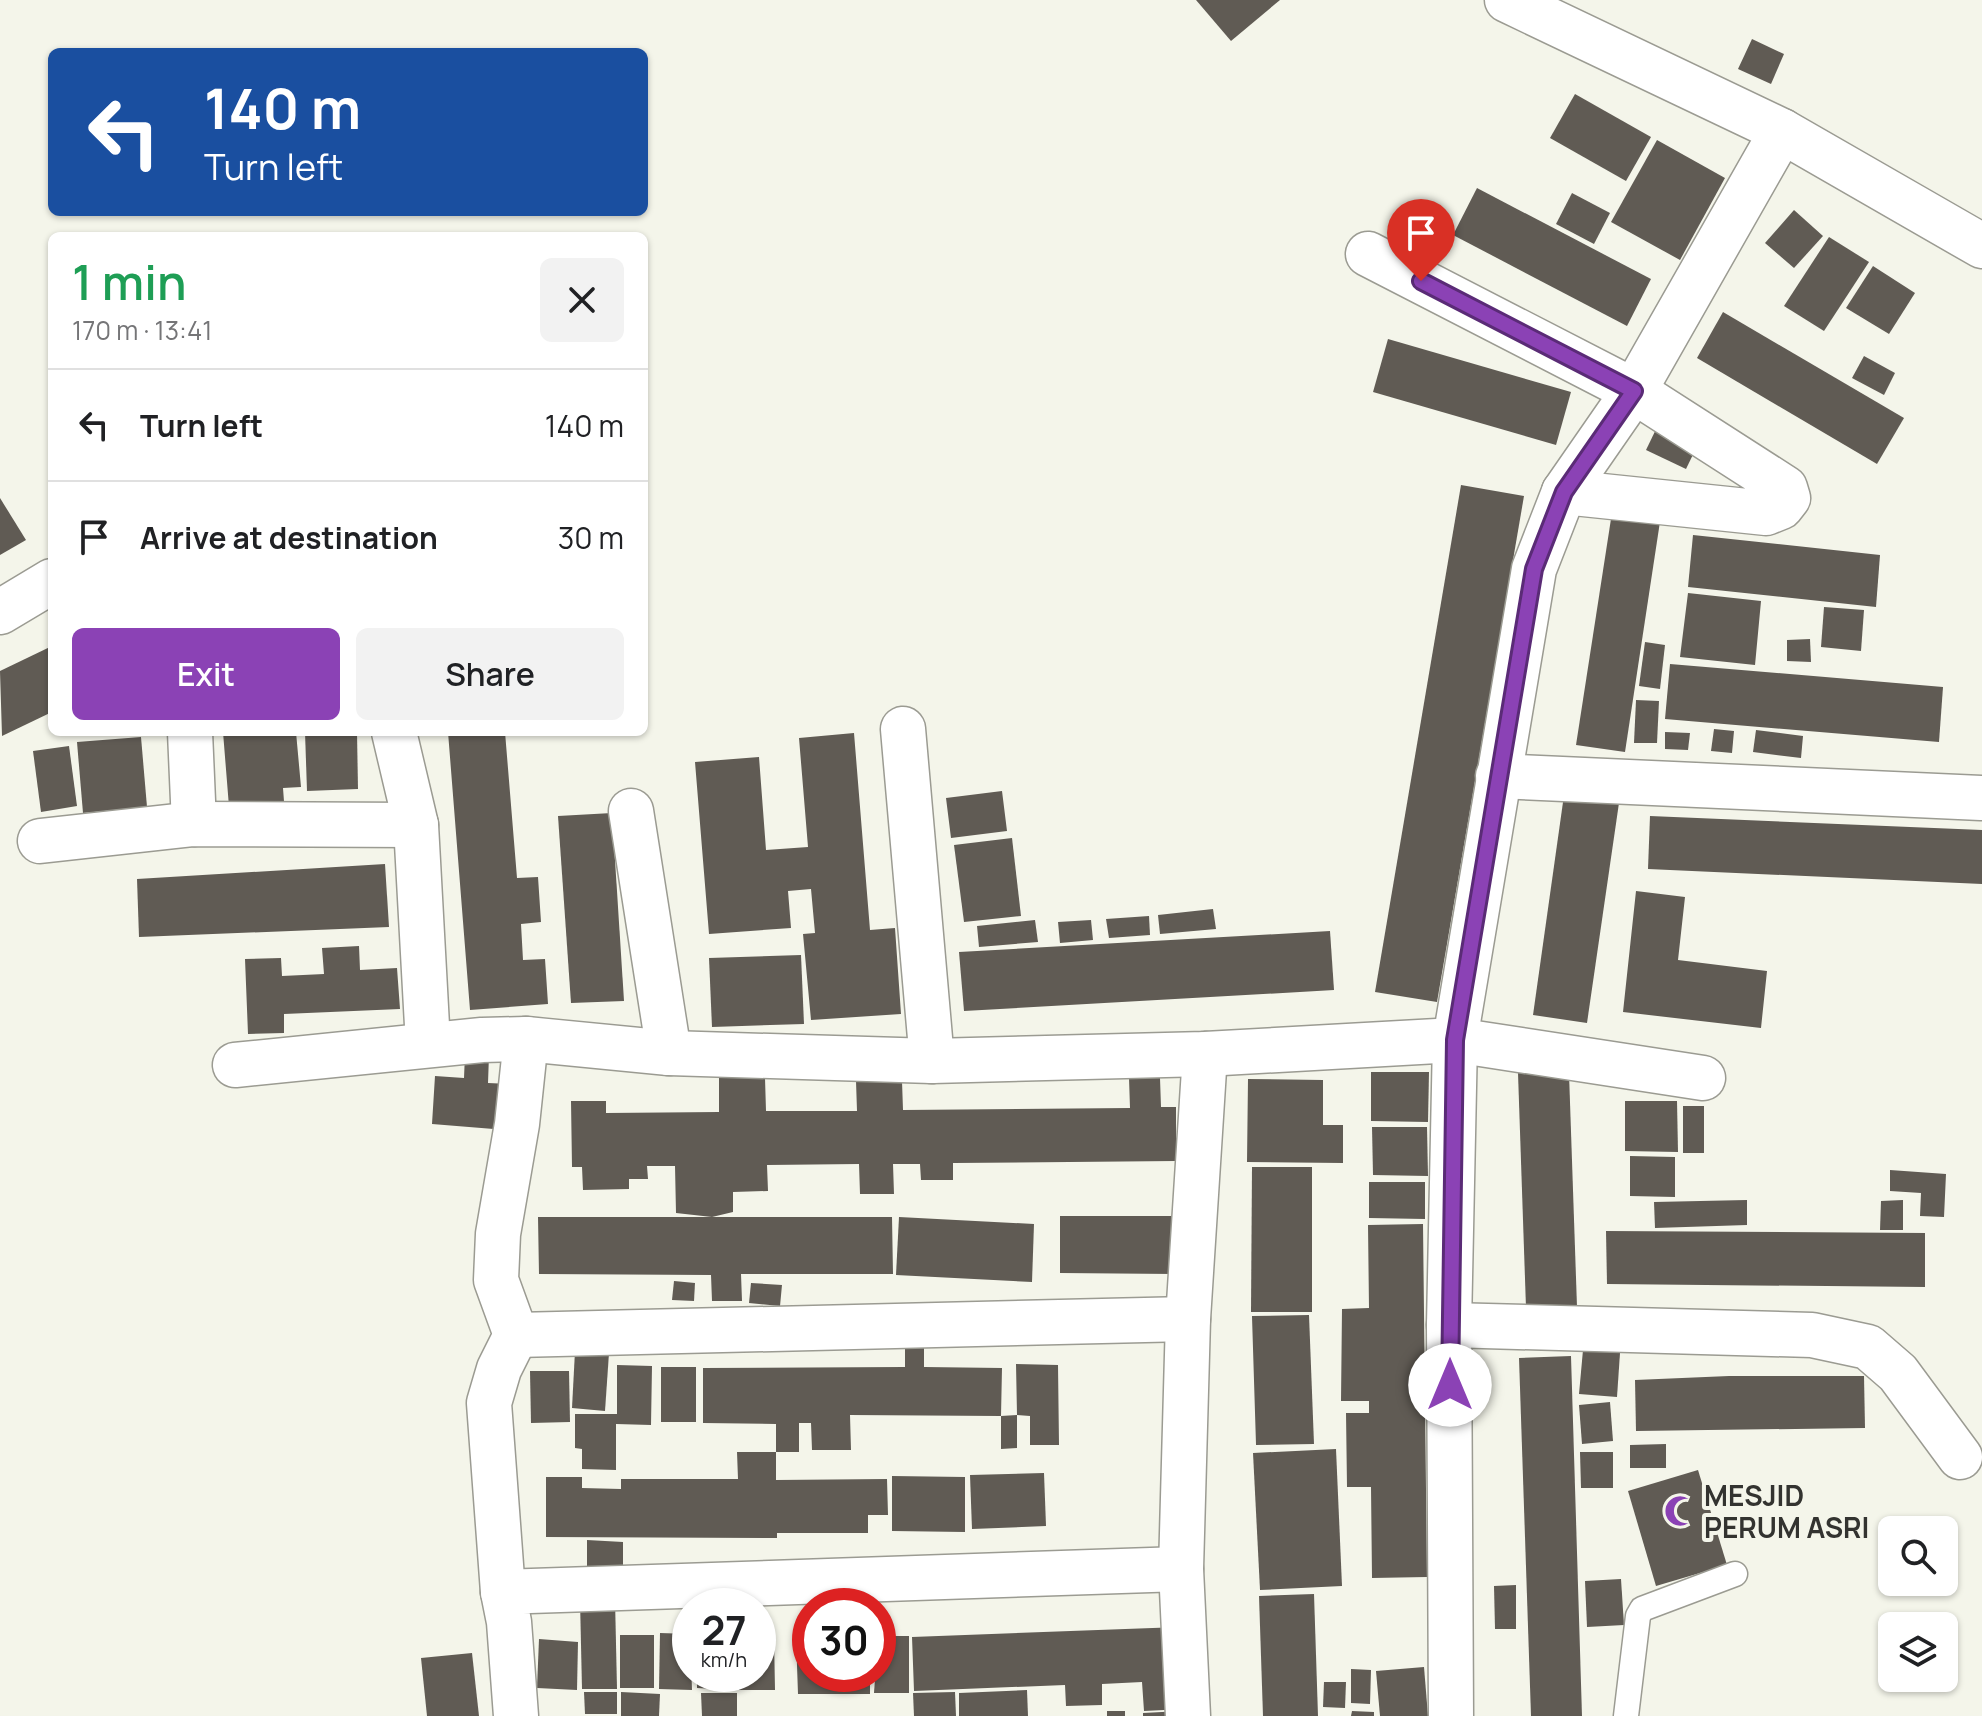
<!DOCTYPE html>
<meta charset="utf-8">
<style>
:root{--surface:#fff;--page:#f2f2f2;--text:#202124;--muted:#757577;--line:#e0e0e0;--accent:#8b42b5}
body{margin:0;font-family:Manrope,sans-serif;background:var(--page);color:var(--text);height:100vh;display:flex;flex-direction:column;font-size:30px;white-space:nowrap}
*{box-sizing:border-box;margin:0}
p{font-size:26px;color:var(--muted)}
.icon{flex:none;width:44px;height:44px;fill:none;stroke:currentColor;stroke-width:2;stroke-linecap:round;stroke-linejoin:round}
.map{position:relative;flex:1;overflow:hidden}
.side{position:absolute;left:48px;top:232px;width:600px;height:504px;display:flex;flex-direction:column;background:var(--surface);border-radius:12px;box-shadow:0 2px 6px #0004}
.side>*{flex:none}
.guide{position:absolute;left:48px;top:48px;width:600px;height:168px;border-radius:12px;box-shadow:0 2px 6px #0004;background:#1a4fa0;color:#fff;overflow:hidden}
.buttons{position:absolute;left:1878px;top:1516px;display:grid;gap:16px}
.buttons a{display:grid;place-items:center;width:80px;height:80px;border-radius:12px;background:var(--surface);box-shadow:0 2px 6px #0004;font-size:40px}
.speed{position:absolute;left:672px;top:1588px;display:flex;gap:16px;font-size:40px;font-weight:700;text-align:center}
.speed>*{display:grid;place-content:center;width:104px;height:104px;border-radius:50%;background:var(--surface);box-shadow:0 2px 6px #0004;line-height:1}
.speed small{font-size:20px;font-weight:400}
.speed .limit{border:12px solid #d22;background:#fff;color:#111}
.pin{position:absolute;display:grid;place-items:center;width:68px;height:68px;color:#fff;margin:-82px -34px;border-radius:50% 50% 50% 0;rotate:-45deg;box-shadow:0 0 8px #0007}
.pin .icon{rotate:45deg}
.me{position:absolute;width:88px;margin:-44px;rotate:0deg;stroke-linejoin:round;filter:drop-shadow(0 0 6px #0008)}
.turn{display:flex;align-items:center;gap:28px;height:168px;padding:0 24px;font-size:36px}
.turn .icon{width:104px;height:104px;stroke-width:2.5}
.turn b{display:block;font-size:56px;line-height:68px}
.round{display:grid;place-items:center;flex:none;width:84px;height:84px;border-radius:12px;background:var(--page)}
.headline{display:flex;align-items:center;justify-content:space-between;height:136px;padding:0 24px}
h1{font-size:48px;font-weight:600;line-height:60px;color:#1e9e55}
.primary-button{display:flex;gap:16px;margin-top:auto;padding:16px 24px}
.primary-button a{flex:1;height:92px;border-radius:12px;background:var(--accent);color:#fff;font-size:32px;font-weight:600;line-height:92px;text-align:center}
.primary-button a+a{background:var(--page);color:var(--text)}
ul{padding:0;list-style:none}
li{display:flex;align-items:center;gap:24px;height:112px;padding:0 24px;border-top:2px solid var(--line)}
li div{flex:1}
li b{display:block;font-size:30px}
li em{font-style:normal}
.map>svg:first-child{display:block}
.building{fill:#605b54}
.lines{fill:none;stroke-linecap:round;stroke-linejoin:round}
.lane-casing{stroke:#9b9b92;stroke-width:27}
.street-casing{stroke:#9b9b92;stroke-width:47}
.secondary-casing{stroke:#9b9b92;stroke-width:47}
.lane{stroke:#fff;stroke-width:24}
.street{stroke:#fff;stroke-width:44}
.secondary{stroke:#fff;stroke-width:44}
.route-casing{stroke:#5a2b76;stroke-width:20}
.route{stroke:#8b42b5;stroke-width:14}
.labels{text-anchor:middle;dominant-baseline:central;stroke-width:8;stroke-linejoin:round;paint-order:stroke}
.poi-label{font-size:28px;font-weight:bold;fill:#333330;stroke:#f4f5ea;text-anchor:start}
</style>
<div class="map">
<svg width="1982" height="1716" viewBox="0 0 1982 1716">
<rect width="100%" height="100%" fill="#f4f5ea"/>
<!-- building -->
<g class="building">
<path d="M1196,0H1280L1231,41Z"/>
<path d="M1752,39L1784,54L1771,84L1738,69Z"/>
<path d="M1575,94L1651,137L1626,181L1550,138Z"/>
<path d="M1657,140L1725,178L1680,260L1611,222Z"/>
<path d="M1477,188L1651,279L1627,326L1453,235Z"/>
<path d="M1572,193L1610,213L1594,244L1556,224Z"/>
<path d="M1794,210L1823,236L1794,268L1765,243Z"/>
<path d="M1829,237L1869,262L1824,331L1784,306Z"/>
<path d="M1873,266L1915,293L1889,334L1846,308Z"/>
<path d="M1723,312L1904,418L1877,464L1697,358Z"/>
<path d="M1388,339L1571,392L1556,445L1373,392Z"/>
<path d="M1864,356L1895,373L1884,395L1852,378Z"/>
<path d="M1660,421L1700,440L1686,469L1646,450Z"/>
<path d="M1461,485L1524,496L1437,1002L1375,992Z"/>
<path d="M0,498L26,540L0,555Z"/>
<path d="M1613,506L1661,515L1625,752L1576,745Z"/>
<path d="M1693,535L1880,555L1876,607L1688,587Z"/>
<path d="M1688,593L1761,601L1755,665L1680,657Z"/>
<path d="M1824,607L1864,610L1861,651L1821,647Z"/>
<path d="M1810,639L1811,662L1787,661V640Z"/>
<path d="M1645,642L1665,645L1660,689L1639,686Z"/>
<path d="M52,646V712L2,736L0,671Z"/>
<path d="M1670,664L1943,687L1939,742L1665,719Z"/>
<path d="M1636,700L1659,701L1657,743H1634Z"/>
<path d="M1714,729L1734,731L1732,753L1711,751Z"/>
<path d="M1756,730L1803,736L1801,758L1753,752Z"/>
<path d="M223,732H296L301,787L283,788L285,815L230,819Z"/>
<path d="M305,732H357L358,789L307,791Z"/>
<path d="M448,732H505L517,878L538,877L541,922L521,924L523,960L545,959L548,1004L470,1010Z"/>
<path d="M1665,732L1690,733L1688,750L1665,749Z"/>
<path d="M854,733L870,930L895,928L901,1014L811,1020L803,934L815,933L811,889L788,891L791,928L709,934L695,762L759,757L766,850L808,847L799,738Z"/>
<path d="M141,737L147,807L83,813L77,742Z"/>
<path d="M69,746L77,806L41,812L33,751Z"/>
<path d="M1565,788L1620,796L1587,1023L1533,1015Z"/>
<path d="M1002,791L1007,831L951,838L946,798Z"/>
<path d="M612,813L624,1001L571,1003L558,816Z"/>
<path d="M1650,816L1982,830V884L1648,869Z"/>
<path d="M1012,838L1021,916L964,922L954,845Z"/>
<path d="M385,864L389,927L139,937L137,879Z"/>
<path d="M1636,891L1685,897L1678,960L1767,971L1761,1028L1623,1012Z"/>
<path d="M1213,909L1216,929L1160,934L1158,915Z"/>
<path d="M1149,916L1150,935L1109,938L1106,919Z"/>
<path d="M1035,920L1038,942L979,947L977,926Z"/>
<path d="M1091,920L1093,940L1060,943L1058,922Z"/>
<path d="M1330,931L1334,990L964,1011L959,952Z"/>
<path d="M359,946L360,970L397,968L400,1009L284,1014V1033L248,1034L245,959L281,958L282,976L324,974L322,948Z"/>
<path d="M801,955L804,1024L712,1027L709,958Z"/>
<path d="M465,1054L489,1055L488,1083L510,1084L506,1130L432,1124L435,1076L464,1078Z"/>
<path d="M1371,1072H1429L1428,1122L1371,1121Z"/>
<path d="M1518,1073H1569L1577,1307L1526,1308Z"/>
<path d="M719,1077L765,1078L766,1111H857L856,1081H902L903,1110L1130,1108L1129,1078H1160L1161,1107H1176V1161L953,1163V1180H921L920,1164H893L894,1194H860L859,1164L767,1165L768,1191L733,1192V1212L712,1217H892L893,1274H741L742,1301H712L711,1275L539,1274L538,1217H712L676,1213L675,1166H647L648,1179H629V1189L583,1190L582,1167H572L571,1101H606V1113L719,1112Z"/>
<path d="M1248,1079L1323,1080V1125H1343V1163L1247,1162Z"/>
<path d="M1625,1101H1677L1678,1152L1625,1151Z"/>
<rect x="1683" y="1106" width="21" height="47"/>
<path d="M1372,1127H1427L1428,1176L1373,1175Z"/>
<path d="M1630,1156L1675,1157V1197L1630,1196Z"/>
<path d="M1252,1167H1312V1312H1251Z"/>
<path d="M1890,1170L1946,1174L1944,1217L1920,1216L1921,1193L1890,1191Z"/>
<path d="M1369,1182H1425V1219L1369,1218Z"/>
<path d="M1747,1200V1225L1655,1228L1654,1202Z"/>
<path d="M1903,1200V1230H1880L1881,1201Z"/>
<path d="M1060,1216H1174V1274L1060,1273Z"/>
<path d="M899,1217L1034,1224L1032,1282L896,1275Z"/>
<path d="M1423,1224L1427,1577L1372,1578L1371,1487H1347L1346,1413H1369V1401H1341L1342,1309L1369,1308L1368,1225Z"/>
<path d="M1606,1231L1925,1233V1287L1607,1284Z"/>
<path d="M674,1281L695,1283L694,1301L672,1300Z"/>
<path d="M751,1283L782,1285L780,1306L749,1303Z"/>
<path d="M1309,1315L1314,1444L1256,1445L1252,1316Z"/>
<path d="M905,1336L924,1337V1367L1002,1368L1001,1416L1017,1415L1016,1364L1058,1365L1059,1445H1030V1416L1017,1415V1448L1001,1449V1416L850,1415L851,1450H812L811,1423H799V1452H776V1424L703,1423V1368L905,1367Z"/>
<path d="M1583,1350L1620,1353L1617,1397L1579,1394Z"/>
<path d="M575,1351L609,1353L605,1411L572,1408Z"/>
<path d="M1571,1356L1582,1716H1531L1519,1358Z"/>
<path d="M617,1365L652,1366L651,1425L616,1424V1470L582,1469V1449L575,1448V1414H617Z"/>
<rect x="661" y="1367" width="35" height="55"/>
<path d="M530,1371H569L570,1422L531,1423Z"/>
<path d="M1729,1376H1864L1865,1428L1636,1431L1635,1380Z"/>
<path d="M1610,1402L1613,1441L1582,1444L1579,1405Z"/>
<path d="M1666,1444V1468H1630V1445Z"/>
<path d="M1336,1449L1342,1586L1260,1590L1253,1453Z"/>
<path d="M737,1452H776V1480L887,1479L888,1515H868V1533H777V1538L546,1537V1477H582V1488L621,1489V1479H738Z"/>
<path d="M1580,1452H1613V1488H1581Z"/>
<path d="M1698,1470L1727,1565L1656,1586L1628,1491Z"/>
<path d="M1044,1473L1046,1526L972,1529L970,1475Z"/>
<path d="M892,1476L965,1477V1532L892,1531Z"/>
<path d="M587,1540L623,1542V1567L587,1566Z"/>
<path d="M1621,1579L1624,1625L1587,1627L1585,1581Z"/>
<path d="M1516,1585V1629H1495L1494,1586Z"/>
<path d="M1314,1594L1318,1716H1263L1259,1596Z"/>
<path d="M615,1599L617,1689H582L580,1600Z"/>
<path d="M1180,1627L1184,1709L1144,1711L1142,1682L1102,1684V1705L1066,1706L1065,1685L914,1691L912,1637Z"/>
<path d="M660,1633L690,1634L692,1690L659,1689Z"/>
<rect x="620" y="1635" width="34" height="53"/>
<path d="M878,1636H909V1693H874Z"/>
<path d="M758,1637H774L775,1690H739V1674H758Z"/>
<path d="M796,1637H810V1674H870V1694H798Z"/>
<path d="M539,1639L578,1642L577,1690L537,1688Z"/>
<path d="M472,1653L479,1716H427L421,1658Z"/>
<path d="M1424,1667L1428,1716H1380L1376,1671Z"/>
<path d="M1351,1669L1371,1670L1370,1704L1351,1703Z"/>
<path d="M697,1674H734L733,1690L697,1688Z"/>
<path d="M1324,1682H1346L1345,1708L1323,1707Z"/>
<path d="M1027,1690L1028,1716H959V1693Z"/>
<path d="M584,1692H617V1714H585Z"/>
<path d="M621,1692L660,1694L659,1716H621Z"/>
<path d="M955,1692L956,1716H914L913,1693Z"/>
<path d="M701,1693H737V1716H702Z"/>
<rect x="1107" y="1711" width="18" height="5"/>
<path d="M1181,1711V1716H1143V1713Z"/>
<path d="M1352,1711L1374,1712V1716H1351Z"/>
</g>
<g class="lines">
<defs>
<path id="lane" d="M1626,1716L1638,1616L1642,1609L1735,1574"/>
<g id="street">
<path d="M1368,254L1634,391L1785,488L1788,498L1781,507L1766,513L1564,492"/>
<path d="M0,612L52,581"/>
<path d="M903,729L932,1061"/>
<path d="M190,732L194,824"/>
<path d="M394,732L416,825L428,1044"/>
<path d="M1498,776L1981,798"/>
<path d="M631,811L669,1053"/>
<path d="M40,841L194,824L416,825"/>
<path d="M235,1065L482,1040L526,1039L669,1053L932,1061L1205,1054L1455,1040L1703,1078"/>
<path d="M1449,1325L1812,1335L1868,1347L1898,1373L1960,1457"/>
<path d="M516,1335L1188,1319"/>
<path d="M503,1592L489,1403L499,1369L516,1335L496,1280L498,1234L517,1124L526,1039"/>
<path d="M516,1716L509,1622L503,1592L1181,1569"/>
<path d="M1188,1716L1181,1569L1188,1319L1205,1054"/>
<path d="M1451,1716L1449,1325L1455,1040L1534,569L1564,492L1634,391L1782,131"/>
</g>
<path id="secondary" d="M1507,0L1782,131L1982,246"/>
</defs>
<!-- lane casing -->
<use href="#lane" class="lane-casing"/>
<!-- street casing -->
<use href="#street" class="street-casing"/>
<!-- secondary casing -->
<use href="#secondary" class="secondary-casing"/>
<!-- lane -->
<use href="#lane" class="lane"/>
<!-- street -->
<use href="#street" class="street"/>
<!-- secondary -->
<use href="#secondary" class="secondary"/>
</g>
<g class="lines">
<defs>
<path id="route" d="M1421,281L1634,391L1564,492L1534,569L1455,1040L1450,1385"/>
</defs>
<!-- route casing -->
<use href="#route" class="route-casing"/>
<!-- route -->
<use href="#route" class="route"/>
</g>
<!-- icons -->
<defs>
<symbol id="mosque-bare" viewBox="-9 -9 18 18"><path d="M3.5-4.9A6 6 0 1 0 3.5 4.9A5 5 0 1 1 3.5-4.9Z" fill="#8b42b5" stroke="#f4f5ea" stroke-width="2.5" paint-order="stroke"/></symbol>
</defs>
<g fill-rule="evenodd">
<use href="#mosque-bare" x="1658" y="1489" width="44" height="44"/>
</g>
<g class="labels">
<!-- poi labels -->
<g class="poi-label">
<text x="1704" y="1495">MESJID<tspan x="1704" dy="32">PERUM ASRI</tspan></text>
</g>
</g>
</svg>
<div class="buttons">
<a><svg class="icon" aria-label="search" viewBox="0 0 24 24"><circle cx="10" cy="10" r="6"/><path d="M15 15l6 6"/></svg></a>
<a><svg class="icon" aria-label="layers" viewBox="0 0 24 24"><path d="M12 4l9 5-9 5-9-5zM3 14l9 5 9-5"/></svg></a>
</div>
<div class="speed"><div>27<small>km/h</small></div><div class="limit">30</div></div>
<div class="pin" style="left:1421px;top:281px;background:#d93025"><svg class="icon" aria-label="arrive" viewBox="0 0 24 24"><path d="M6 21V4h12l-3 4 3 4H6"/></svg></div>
<svg class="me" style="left:1450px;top:1385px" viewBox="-20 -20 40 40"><circle r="19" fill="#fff"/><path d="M0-13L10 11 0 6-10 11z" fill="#8b42b5"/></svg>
<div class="guide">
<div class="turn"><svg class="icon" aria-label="left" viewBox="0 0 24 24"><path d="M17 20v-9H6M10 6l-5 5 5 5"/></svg><div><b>140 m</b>Turn left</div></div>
</div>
<section class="side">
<div class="headline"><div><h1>1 min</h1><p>170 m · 13:41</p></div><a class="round"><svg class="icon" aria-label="close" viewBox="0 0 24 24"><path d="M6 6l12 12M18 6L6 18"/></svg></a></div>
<ul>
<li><svg class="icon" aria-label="left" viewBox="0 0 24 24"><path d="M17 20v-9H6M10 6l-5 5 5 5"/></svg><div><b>Turn left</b></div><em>140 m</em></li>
<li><svg class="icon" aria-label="arrive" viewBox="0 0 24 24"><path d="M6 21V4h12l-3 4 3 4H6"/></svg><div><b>Arrive at destination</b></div><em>30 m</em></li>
</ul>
<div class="primary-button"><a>Exit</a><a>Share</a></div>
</section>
</div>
